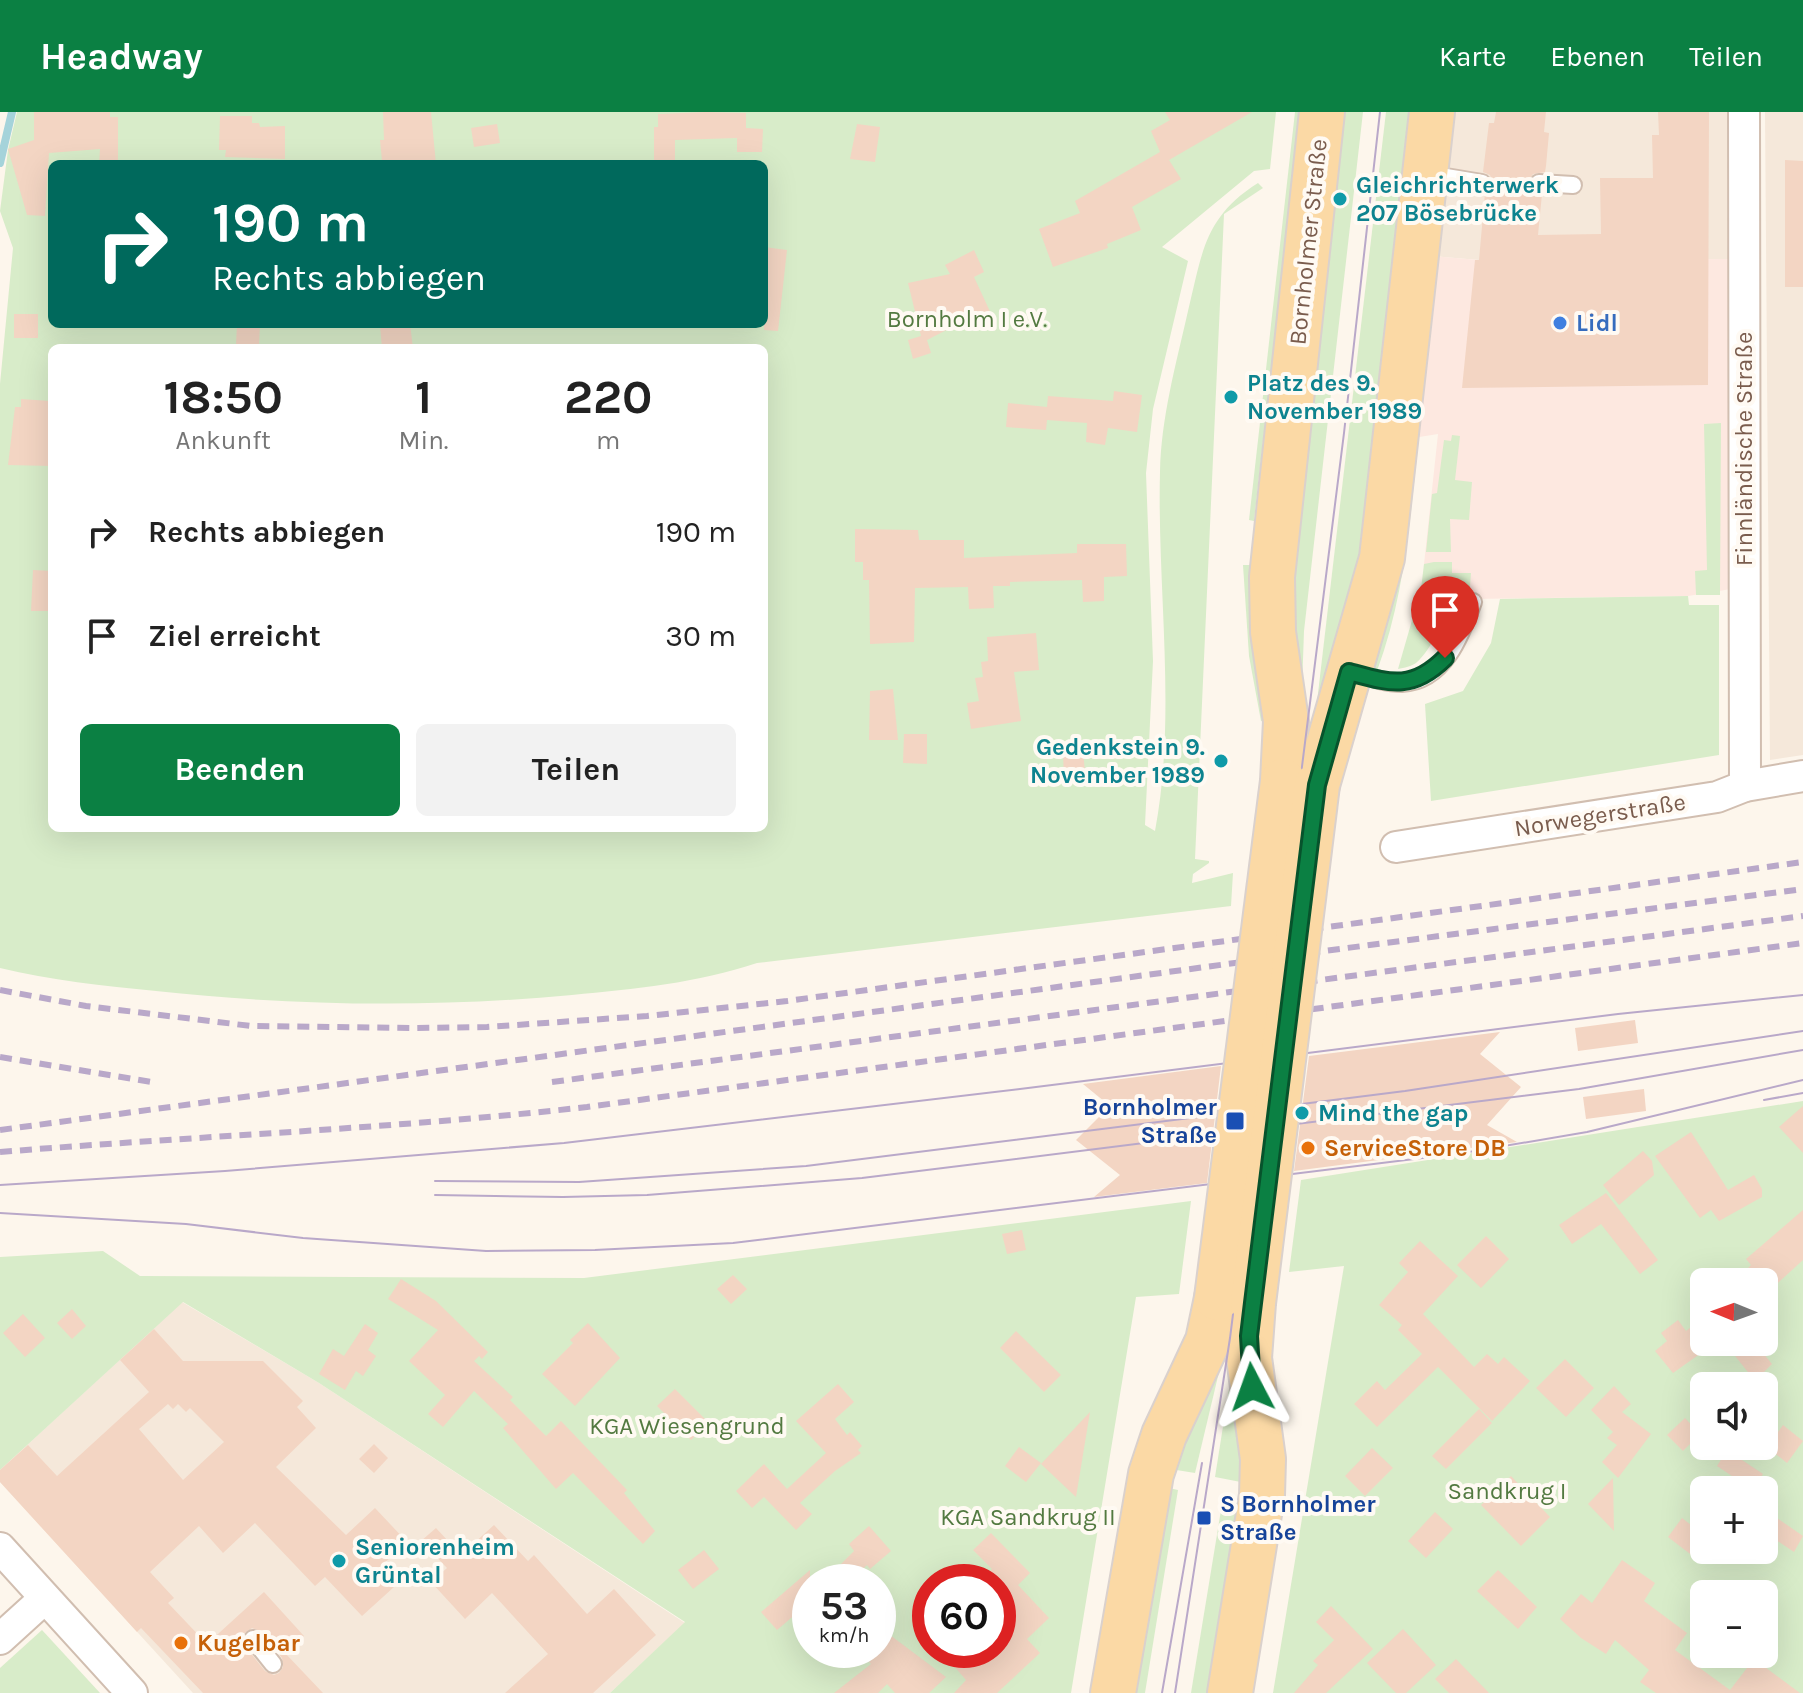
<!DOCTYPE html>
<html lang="de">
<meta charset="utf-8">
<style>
:root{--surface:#fff;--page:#f2f2f2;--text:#222;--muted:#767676;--accent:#0b8043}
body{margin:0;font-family:Karla,sans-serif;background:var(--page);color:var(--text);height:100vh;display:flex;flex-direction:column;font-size:30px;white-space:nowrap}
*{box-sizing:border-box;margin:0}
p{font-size:26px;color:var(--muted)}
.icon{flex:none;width:44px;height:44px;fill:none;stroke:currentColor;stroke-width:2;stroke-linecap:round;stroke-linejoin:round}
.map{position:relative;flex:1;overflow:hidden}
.side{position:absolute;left:48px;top:232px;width:720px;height:488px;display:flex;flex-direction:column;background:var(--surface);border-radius:12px;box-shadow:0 8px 32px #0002}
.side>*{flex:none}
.hud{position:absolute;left:48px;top:48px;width:720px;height:168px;border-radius:12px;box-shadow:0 8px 32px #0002;background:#00695c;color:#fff;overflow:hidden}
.needle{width:52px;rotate:271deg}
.controls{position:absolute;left:1690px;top:1156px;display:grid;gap:16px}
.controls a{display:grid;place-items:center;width:88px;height:88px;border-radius:12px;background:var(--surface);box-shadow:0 8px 32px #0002;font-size:40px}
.speed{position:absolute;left:792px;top:1452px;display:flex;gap:16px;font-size:40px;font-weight:700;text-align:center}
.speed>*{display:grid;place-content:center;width:104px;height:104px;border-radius:50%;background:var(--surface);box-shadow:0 8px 32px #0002;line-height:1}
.speed small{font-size:20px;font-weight:400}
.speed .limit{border:12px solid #d22;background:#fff;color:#111}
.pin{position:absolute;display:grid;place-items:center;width:68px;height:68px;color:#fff;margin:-82px -34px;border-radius:50% 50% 50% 0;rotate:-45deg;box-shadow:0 0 8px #0007}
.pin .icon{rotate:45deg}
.me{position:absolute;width:88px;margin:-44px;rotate:356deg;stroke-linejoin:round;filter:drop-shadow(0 0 6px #0008)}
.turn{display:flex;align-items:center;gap:28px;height:168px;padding:0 32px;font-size:36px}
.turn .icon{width:104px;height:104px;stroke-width:2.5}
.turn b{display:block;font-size:56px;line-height:68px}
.eta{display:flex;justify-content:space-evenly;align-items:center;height:136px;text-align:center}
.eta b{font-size:48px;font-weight:700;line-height:56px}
.action{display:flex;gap:16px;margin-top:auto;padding:16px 32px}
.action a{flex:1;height:92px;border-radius:12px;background:var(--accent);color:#fff;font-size:32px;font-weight:700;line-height:92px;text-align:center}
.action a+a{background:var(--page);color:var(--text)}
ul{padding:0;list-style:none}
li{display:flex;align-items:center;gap:24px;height:104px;padding:0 32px}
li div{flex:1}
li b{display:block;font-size:30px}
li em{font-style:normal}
header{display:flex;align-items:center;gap:48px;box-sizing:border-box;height:112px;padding:0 40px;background:var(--accent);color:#fff}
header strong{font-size:38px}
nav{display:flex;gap:44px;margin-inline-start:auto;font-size:28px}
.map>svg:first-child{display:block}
.residential{fill:#f5e8da}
.commercial{fill:#fde8e0}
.green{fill:#d8ecc9;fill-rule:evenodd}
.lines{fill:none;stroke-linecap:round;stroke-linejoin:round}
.stream{stroke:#a5d3da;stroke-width:8}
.building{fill:#f3d5c3;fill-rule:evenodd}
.lane-casing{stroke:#d1beb0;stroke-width:20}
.street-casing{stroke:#d1beb0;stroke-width:34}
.primary-casing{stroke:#dad1cd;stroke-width:48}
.lane{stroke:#fff;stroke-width:16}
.street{stroke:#fff;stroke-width:30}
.primary{stroke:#fbd9a5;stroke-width:44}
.tram{stroke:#b9a8c9;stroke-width:2}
.rail{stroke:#b9a8c9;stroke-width:6;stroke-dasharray:12 8;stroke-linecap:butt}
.primary-bridge-casing{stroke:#dad1cd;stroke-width:48;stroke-linecap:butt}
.primary-bridge{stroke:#fbd9a5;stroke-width:44}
.route-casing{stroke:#07532c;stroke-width:20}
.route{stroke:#0b8043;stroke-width:14}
.culture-dot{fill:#0f9aa8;stroke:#fffaf3;stroke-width:3}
.shop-dot{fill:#3f7fe0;stroke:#fffaf3;stroke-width:3}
.transit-dot{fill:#1a4fb4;stroke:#fffaf3;stroke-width:3}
.food-dot{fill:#e8710a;stroke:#fffaf3;stroke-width:3}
.labels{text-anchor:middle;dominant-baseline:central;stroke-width:8;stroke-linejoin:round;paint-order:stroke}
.culture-label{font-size:24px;font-weight:bold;fill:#0d838f;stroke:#fffaf3;text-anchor:start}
.street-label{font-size:24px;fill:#7a5c4d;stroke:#fffaf3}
.park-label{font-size:24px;fill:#537a41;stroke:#fffaf3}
.shop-label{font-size:24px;font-weight:bold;fill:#366cbe;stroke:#fffaf3;text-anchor:start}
.transit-label{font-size:24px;font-weight:bold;fill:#164399;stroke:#fffaf3;text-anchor:end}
.food-label{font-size:24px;font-weight:bold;fill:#c56008;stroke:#fffaf3;text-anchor:start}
</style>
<header>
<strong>Headway</strong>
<nav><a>Karte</a><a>Ebenen</a><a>Teilen</a></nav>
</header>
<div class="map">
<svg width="1803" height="1581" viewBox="0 0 1803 1581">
<rect width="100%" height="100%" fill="#fdf6ec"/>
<!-- residential -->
<g class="residential">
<path d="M1449,0H1727L1728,147L1479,148L1432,144Z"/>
<path d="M1765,0H1803V643L1770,648Z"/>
<path d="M182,1190L319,1271L685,1511L610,1581H193L0,1370V1358Z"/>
</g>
<!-- commercial -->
<path class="commercial" d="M1432,144L1479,148L1728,147L1731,477L1688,484L1469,487L1452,461L1451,450L1424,452L1438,322L1413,326Z"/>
<!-- green -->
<g class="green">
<path d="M17,0H1276L1270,57L1254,59L1162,135L1188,149L1153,297L1146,361L1153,549L1145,713L1155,719C1177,602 1157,479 1160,360C1161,306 1176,252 1188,199C1202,142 1204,105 1258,71L1263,76L1224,102L1195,747L1209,749V751L1193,762L1192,771L1233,761L1231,794L757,851C698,871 634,877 572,883C434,896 293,894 156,879C104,874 50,868 0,856V272L13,136L0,99L8,38ZM52,52H764V212H52ZM52,236H764V716H52Z"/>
<path d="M1295,0H1300L1254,409L1249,408Z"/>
<path d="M1337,0H1363L1304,519L1301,605L1287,493Z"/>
<path d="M1386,0H1411L1365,446L1315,607Z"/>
<path d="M1721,311L1720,483H1696L1695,459L1707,458L1704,312Z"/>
<path d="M1452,323L1460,324L1455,368L1472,370L1469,408L1450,407L1451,440H1426L1432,382L1437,381L1444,328L1451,329Z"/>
<path d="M1414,326H1419C1410,405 1405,484 1377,559L1366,550Z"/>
<path d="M1434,450H1452V461H1471L1469,487H1445C1443,509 1434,535 1416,551C1412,554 1404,556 1398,557L1421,477L1424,452Z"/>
<path d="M1243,453H1250L1261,464L1268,608L1261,609L1249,544Z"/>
<path d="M1688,484L1689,493H1719V643L1431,689L1425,592L1463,579L1491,531L1500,487Z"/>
<path d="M1803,989V1581H1273L1344,1154L1289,1160L1301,1068ZM1704,1170H1764V1230H1704ZM1704,1274H1764V1334H1704ZM1704,1378H1764V1438H1704ZM1704,1482H1764V1542H1704Z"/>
<path d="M1191,1089L1179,1182L1136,1185L1071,1581H610L685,1510L319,1271L183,1190L0,1358V1145L103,1139L140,1164L584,1166ZM810,1470H878V1538H810ZM930,1470H998V1538H930Z"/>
<path d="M1210,1257L1219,1260L1195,1361L1164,1356Z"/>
<path d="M1231,1264L1251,1372L1215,1365Z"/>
<path d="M1160,1374L1178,1378L1145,1581H1125Z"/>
<path d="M1223,1386L1249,1391L1218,1581H1191Z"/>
<path d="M42,1518L100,1581H0V1556Z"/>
</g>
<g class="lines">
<!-- stream -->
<path class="stream" d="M0,51L12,0"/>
</g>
<!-- building -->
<g class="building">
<path d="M34,0H110V5H118V52H99L100,37L49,41L45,104L27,103L8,37L34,28Z"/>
<path d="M383,0H431L436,52H391V48L382,49L380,28H384Z"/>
<path d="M706,0L746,1V16L763,17L762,40H737V26L675,28V50H654V15H658V2Z"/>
<path d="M1165,0H1252L1169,48L1181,67L1132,95L1141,118L1107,132L1108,136L1053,155L1039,117L1080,101L1075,89L1160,40L1151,19L1170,8Z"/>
<path d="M1496,0H1546L1544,20L1549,21L1546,54L1545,60L1533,62L1528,70L1532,80L1542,82L1538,123L1601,122L1600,66H1653L1652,23H1659L1658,0H1709L1708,273L1462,276L1475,148H1479L1485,81L1493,72L1490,63L1483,60L1489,11H1494Z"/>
<path d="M220,4H252V11H259L260,15L285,14V47L225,45L226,38H219Z"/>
<path d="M497,12L500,31L474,35L471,16Z"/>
<path d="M857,12L880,15L875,50L850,47Z"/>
<path d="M1785,48L1803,49V175H1785Z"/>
<path d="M764,135L787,138L778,219L764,218Z"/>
<path d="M974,138L984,160L974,165L993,206L973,216L968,207L927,228L931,241L913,247L908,228L921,224L908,171L950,162L945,153Z"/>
<rect x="14" y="202" width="24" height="24"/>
<path d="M237,212H260L259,233H236Z"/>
<path d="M395,212H410L413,236H382L380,214Z"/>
<path d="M1114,279L1142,283L1137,320L1108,316L1105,333L1086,330L1087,311L1047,308L1046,318L1006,315L1008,291L1047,295L1048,284L1113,289Z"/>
<path d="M21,287L50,289L49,322L52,323V354L8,353L15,295H21Z"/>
<path d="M855,417L918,418L919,428H964V446L1077,441V432H1126L1127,464L1104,465V489L1083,490L1082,468L1010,470V474H993L994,496L969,497L968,475L915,476L914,530L870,532L869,468H863V450H855Z"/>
<path d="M33,458L52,459V499H31Z"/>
<path d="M1036,521L1039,558L1014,560L1021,609L971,617L967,591L979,589L975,566L983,565L981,550L988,549L987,525Z"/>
<path d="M893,577L898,628H869L870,579Z"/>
<path d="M904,622H927V652L903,651Z"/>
<path d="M1083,638L1086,671H1064L1063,639Z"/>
<path d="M1635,908L1638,931L1578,939L1575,916Z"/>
<path d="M1500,920L1480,942L1521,975L1487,1013L1517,1030L1294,1059L1309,944Z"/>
<path d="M1221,954L1207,1071L1094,1085L1120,1063L1076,1028L1110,994L1083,972Z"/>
<path d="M1644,977L1646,999L1586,1007L1583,985Z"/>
<path d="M1803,994V1041L1779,1015Z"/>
<path d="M1691,1020L1728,1078L1754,1063L1762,1077V1085L1719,1109L1711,1098L1700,1106L1655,1044Z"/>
<path d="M1643,1039L1652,1049L1654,1063L1619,1093L1603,1073Z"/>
<path d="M1606,1081L1658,1148L1640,1162L1601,1112L1572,1132L1559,1113Z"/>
<path d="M1803,1098V1148L1768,1180L1764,1170H1759L1748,1156L1751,1153L1746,1147Z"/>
<path d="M1022,1118L1026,1138L1007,1142L1002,1122Z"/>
<path d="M1486,1124L1509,1147L1481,1176L1457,1153Z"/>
<path d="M1420,1129L1458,1164L1423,1202L1474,1255L1487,1242L1498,1252L1504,1245L1530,1269L1492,1309L1438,1255L1377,1315L1354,1292L1377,1269L1385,1278L1422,1242L1398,1218L1402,1213L1379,1193L1408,1160L1399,1151Z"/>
<path d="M733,1163L747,1177L731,1192L717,1177Z"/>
<path d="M401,1167L436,1189L488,1240L482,1247L479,1244L474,1249L513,1285L510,1288L546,1324L561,1309L627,1378L624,1381L655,1419L643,1432L573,1361L556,1377L503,1316L508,1312L474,1279L443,1315L428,1302L445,1283L409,1249L438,1218L388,1187Z"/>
<path d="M72,1197L86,1214L72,1227L57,1211Z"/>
<path d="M23,1202L45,1226L25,1245L3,1221Z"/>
<path d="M1704,1205V1239L1673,1261L1655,1239L1667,1229L1661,1221L1678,1208L1686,1219Z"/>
<path d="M588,1211L620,1246L575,1294L542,1262L573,1231L570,1228Z"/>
<path d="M365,1212L378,1221L368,1238L376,1244L363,1264L356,1259L345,1278L319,1262L333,1237L344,1244Z"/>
<path d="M154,1217L183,1249H263L303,1289L297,1295L316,1316L276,1355L346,1423L375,1396L407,1430L377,1458L394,1475L362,1504L325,1465L315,1474L255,1411L223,1441L199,1414L150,1460L174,1486L168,1491L207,1532L264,1480L304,1524L285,1541L323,1581H203L141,1516L137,1520L0,1370V1358L28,1333L57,1364L149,1280L120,1248ZM168,1292L173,1297L178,1292L186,1300L190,1296L224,1330L183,1368L139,1317ZM252,1516L262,1520L282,1546L283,1555L279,1561L274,1563L265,1559L244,1533L243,1522Z"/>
<path d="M1016,1219L1061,1263L1044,1280L1000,1236Z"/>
<path d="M1724,1230H1754L1772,1252L1755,1269Z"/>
<path d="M1565,1247L1594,1276L1566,1305L1536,1276Z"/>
<path d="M838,1272L854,1290L835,1307L847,1323L850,1320L862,1334L858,1338L861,1341L835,1359L800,1391L812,1402L796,1418L764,1385L752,1396L736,1379L764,1352L787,1377L826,1341L796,1309Z"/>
<path d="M1614,1274L1631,1292L1622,1300L1651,1322L1618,1366L1602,1350L1617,1333L1607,1326L1613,1320L1591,1298Z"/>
<path d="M675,1277L709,1311L691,1328L657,1294Z"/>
<path d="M1479,1297L1492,1311L1446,1357L1432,1344Z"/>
<path d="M1090,1300L1076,1385L1041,1352Z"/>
<path d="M1685,1306L1700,1322L1683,1339L1667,1323Z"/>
<path d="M1783,1313L1803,1329L1787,1351L1767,1335Z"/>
<path d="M374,1332L388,1346L374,1361L359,1347Z"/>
<path d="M1019,1335L1041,1351L1026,1370L1005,1354Z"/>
<path d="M1372,1336L1393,1356L1365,1384L1345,1364Z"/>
<path d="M1727,1338L1763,1362L1753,1378L1717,1354Z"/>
<path d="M1511,1364L1550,1405L1521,1434L1481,1393Z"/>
<path d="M1613,1366L1614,1419L1588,1392Z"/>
<path d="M1764,1397L1803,1424L1794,1440L1764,1420Z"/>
<path d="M1435,1400L1453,1417L1426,1446L1408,1429Z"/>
<path d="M1682,1406L1704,1423V1432L1694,1445L1668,1425Z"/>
<path d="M494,1413L528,1449L534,1443L587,1502L614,1477L656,1523L593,1581H505L548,1542L492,1481L465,1507L431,1470L447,1456L421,1429L436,1416L461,1443Z"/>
<path d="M869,1414L891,1439L870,1457L867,1453L849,1470H823L854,1439L849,1432Z"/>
<path d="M991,1421L1030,1461L1018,1473L1049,1506L1027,1527L1040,1541L997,1581H954L966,1568L940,1538H998V1470H979L992,1457L973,1438Z"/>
<path d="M704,1438L719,1457L693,1477L678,1458Z"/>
<path d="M1622,1448L1655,1471L1644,1489L1687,1521L1675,1538L1730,1578L1754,1547L1800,1581H1656L1640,1570L1649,1558L1615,1528L1606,1542L1581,1526L1560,1507L1581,1482L1592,1491Z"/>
<path d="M810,1458V1515L797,1501L777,1518L761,1500Z"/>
<path d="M1498,1458L1537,1495L1518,1517L1477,1479Z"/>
<path d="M1331,1494L1373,1537L1326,1581H1294L1318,1553L1313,1549L1334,1528L1316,1510Z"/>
<path d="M878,1514L946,1565L929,1581H895L887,1572L878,1581H834L871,1552L869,1550L878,1542Z"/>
<path d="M1403,1517L1436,1553L1406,1581H1396L1367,1551Z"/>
<path d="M1456,1547L1489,1581H1449L1435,1567Z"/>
</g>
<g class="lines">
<defs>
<g id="lane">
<path d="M1428,62L1482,71"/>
<path d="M1539,71L1573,73"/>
<path d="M1352,560C1368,565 1385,571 1402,571C1444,569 1461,523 1473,490"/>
<path d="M253,1527L273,1552"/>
</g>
<g id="street">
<path d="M1744,0L1745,674"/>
<path d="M1396,735L1717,685L1745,674L1803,664"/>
<path d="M0,1436L132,1581"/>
<path d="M0,1527L44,1487"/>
</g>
<g id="primary">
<path d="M1283,669L1286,609L1273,520L1272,465L1322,0"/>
<path d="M1317,673L1382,446L1432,0"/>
<path d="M1113,1581L1151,1362L1164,1323L1208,1229L1217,1186"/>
<path d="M1230,1581L1262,1383L1263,1347L1249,1246L1253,1191"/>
</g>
</defs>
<!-- lane casing -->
<use href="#lane" class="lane-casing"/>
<!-- street casing -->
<use href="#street" class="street-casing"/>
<!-- primary casing -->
<use href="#primary" class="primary-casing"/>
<!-- lane -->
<use href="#lane" class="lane"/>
<!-- street -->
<use href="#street" class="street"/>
<!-- primary -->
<use href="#primary" class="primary"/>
<!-- tram -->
<g class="tram">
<path d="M1764,988L1803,981"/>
<path d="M435,1069L579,1070L806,1054L1405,979L1803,919"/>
<path d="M0,1073L225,1059L564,1031L1020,977L1618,902L1803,883"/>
<path d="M435,1083L563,1085L647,1083L862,1066L1579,977L1803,938"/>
<path d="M0,1101L186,1112L303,1126L486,1139L595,1138L733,1131L1463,1041L1587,1020L1803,968"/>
<path d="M1162,1581L1202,1351"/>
<path d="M1175,1581L1230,1226L1344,321L1380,0"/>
</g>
<!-- rail -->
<g class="rail">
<path d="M0,878L86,894L251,914L415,916L487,915L647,904L787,889L1803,750"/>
<path d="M0,945L152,970"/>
<path d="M552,970L1803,804"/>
<path d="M0,1018L1316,840L1803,777"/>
<path d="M0,1040C196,1024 392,1017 587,995L1803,831"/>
</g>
<defs>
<g id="primary-bridge">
<path d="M1217,1186L1283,669"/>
<path d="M1253,1191L1317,673"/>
</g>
</defs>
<!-- primary-bridge casing -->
<use href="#primary-bridge" class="primary-bridge-casing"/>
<!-- primary-bridge -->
<use href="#primary-bridge" class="primary-bridge"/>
</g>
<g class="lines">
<defs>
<path id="route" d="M1252,1275L1249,1224L1253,1191L1317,673L1349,560C1390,571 1412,579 1445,546"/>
</defs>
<!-- route casing -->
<use href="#route" class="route-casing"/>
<!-- route -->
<use href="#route" class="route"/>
</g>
<!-- markers -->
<g class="culture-dot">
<circle cx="1340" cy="87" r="8"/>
<circle cx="1231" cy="285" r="8"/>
<circle cx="1221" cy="649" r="8"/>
<circle cx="1302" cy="1001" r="8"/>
<circle cx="339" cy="1449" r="8"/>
</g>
<circle class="shop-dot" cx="1560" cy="211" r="8"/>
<g class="transit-dot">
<rect x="1225" y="999" width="20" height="20" rx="4"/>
<rect x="1196" y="1398" width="16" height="16" rx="4"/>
</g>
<g class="food-dot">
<circle cx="1308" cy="1036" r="8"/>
<circle cx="181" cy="1531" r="8"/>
</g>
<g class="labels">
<!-- culture labels -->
<g class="culture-label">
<text x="1356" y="73">Gleichrichterwerk<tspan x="1356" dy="28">207 Bösebrücke</tspan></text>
<text x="1247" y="271">Platz des 9.<tspan x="1247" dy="28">November 1989</tspan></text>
<text x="1205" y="635" text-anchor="end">Gedenkstein 9.<tspan x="1205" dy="28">November 1989</tspan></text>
<text x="1318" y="1001">Mind the gap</text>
<text x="355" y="1435">Seniorenheim<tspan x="355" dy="28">Grüntal</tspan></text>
</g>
<!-- street labels -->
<g class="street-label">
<text transform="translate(1308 130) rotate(-84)">Bornholmer Straße</text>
<text transform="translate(1744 337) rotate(-90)">Finnländische Straße</text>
<text transform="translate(1600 703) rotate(-9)">Norwegerstraße</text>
</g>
<!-- park labels -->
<g class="park-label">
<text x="967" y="207">Bornholm I e.V.</text>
<text x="687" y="1314">KGA Wiesengrund</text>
<text x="1507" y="1379">Sandkrug I</text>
<text x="1028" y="1405">KGA Sandkrug II</text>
</g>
<!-- shop labels -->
<g class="shop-label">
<text x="1576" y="211">Lidl</text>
</g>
<!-- transit labels -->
<g class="transit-label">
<text x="1217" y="995">Bornholmer<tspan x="1217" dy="28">Straße</tspan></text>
<text x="1220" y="1392" text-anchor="start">S Bornholmer<tspan x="1220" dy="28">Straße</tspan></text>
</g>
<!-- food labels -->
<g class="food-label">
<text x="1324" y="1036">ServiceStore DB</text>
<text x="197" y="1531">Kugelbar</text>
</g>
</g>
</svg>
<div class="controls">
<a><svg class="needle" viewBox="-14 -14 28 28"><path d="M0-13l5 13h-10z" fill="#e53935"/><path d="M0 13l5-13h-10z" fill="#767676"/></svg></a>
<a><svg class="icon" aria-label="sound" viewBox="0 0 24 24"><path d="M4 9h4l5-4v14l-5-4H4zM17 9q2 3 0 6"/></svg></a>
<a>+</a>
<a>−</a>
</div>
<div class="speed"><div>53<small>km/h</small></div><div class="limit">60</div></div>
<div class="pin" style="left:1445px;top:546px;background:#d93025"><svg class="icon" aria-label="arrive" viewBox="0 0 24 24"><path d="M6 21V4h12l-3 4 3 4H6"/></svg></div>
<svg class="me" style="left:1252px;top:1275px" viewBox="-20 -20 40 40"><path d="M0-17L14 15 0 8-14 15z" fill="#0b8043" stroke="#fff" stroke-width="4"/></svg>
<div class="hud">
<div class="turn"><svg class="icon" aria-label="right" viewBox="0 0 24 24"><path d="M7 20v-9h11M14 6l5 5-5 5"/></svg><div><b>190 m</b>Rechts abbiegen</div></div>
</div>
<section class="side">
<div class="eta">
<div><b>18:50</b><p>Ankunft</p></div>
<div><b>1</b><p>Min.</p></div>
<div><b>220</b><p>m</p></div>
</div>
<ul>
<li><svg class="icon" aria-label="right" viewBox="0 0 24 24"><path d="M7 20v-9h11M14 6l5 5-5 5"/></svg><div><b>Rechts abbiegen</b></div><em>190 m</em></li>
<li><svg class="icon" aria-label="arrive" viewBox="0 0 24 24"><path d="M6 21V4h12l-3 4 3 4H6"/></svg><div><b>Ziel erreicht</b></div><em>30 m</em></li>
</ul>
<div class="action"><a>Beenden</a><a>Teilen</a></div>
</section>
</div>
